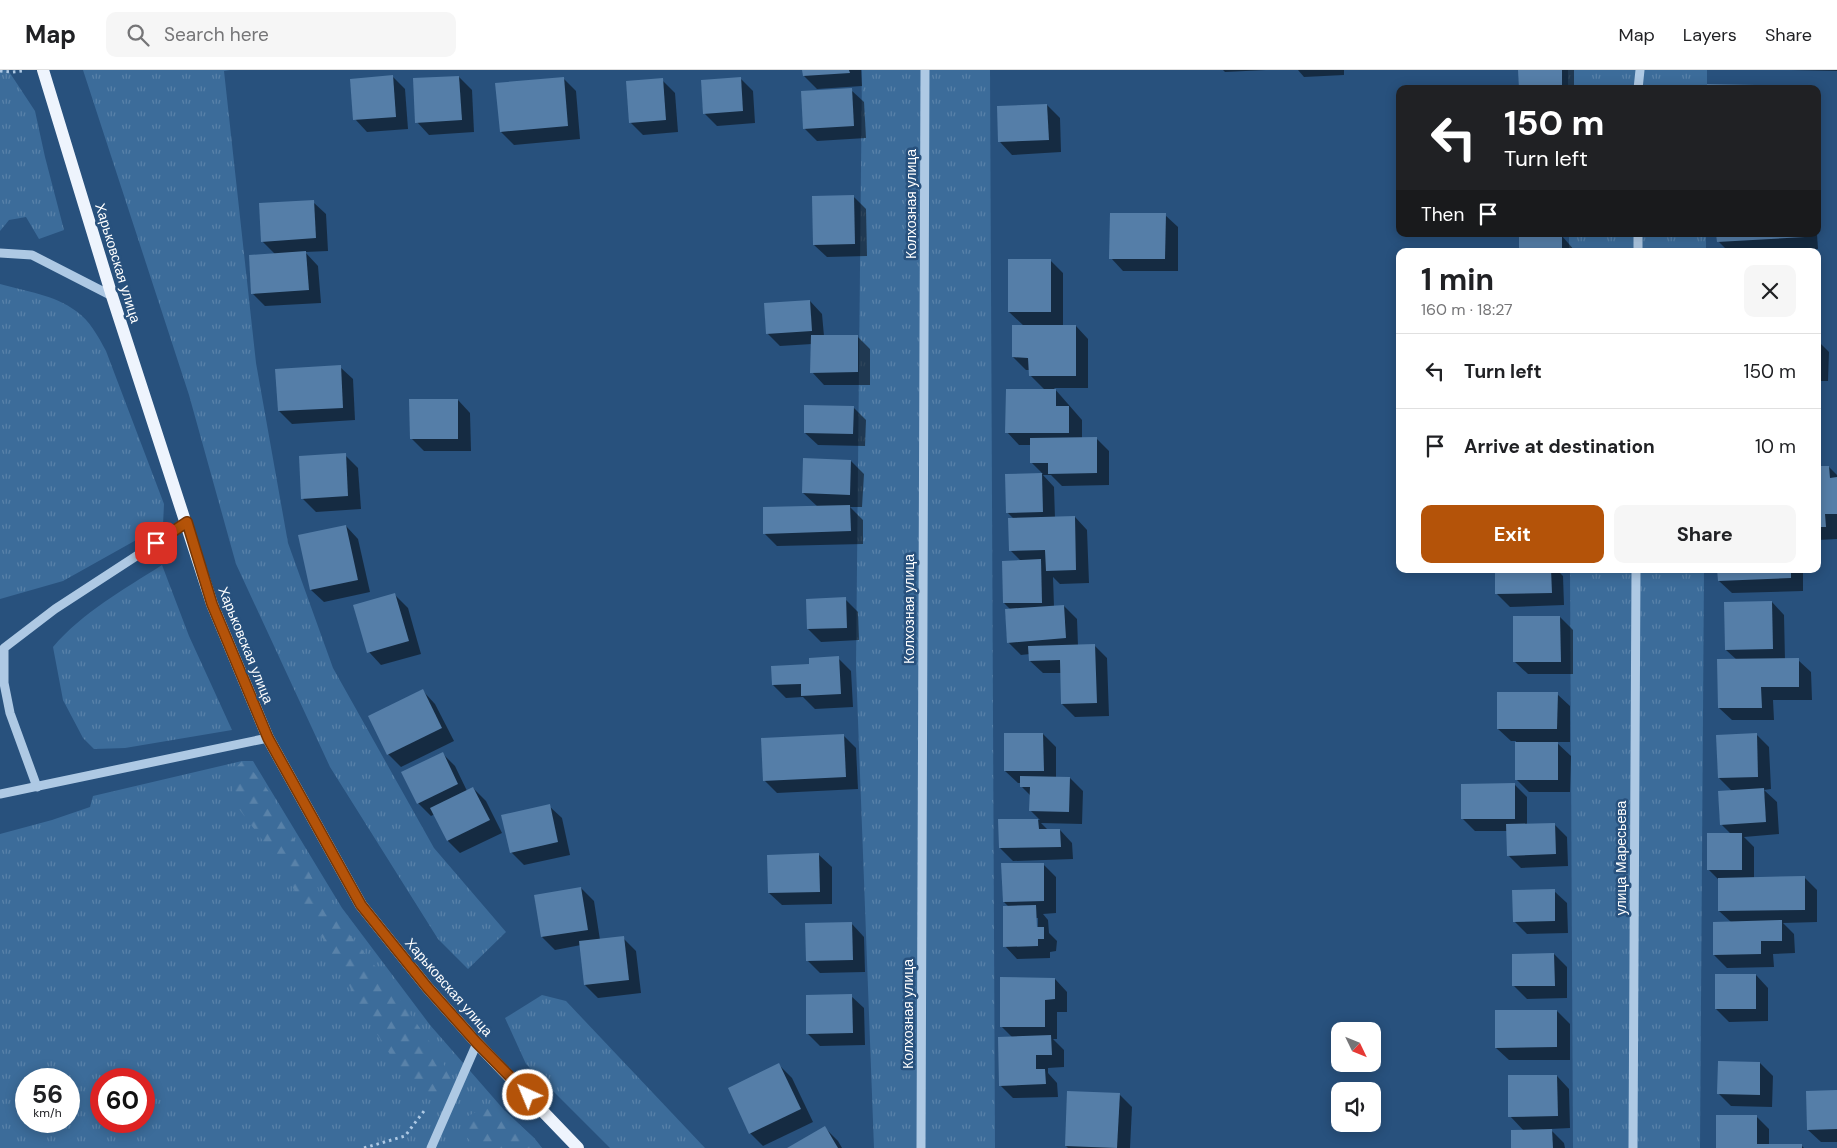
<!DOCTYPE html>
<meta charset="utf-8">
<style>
:root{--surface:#fff;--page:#f6f6f6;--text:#202124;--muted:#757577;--line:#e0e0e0;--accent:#b45309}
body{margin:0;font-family:"DM Sans",sans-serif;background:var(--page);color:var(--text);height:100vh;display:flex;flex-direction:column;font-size:19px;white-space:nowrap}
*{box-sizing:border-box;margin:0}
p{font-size:16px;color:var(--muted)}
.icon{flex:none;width:28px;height:28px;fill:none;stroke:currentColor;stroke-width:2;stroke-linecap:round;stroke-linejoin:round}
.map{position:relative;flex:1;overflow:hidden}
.sheet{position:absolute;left:1396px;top:178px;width:425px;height:325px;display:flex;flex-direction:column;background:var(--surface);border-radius:10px;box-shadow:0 2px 12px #0003}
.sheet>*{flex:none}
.banner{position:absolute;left:1396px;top:15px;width:425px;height:152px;border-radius:10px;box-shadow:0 2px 12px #0003;background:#202124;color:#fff;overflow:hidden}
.needle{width:32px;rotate:133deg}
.tools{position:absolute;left:1331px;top:952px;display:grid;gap:10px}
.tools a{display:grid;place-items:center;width:50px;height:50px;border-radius:10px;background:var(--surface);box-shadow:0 2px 12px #0003;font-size:25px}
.speed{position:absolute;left:15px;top:998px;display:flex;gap:10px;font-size:25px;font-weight:700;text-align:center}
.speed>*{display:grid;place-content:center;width:65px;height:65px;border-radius:50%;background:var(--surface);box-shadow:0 2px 12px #0003;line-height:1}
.speed small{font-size:12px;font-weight:400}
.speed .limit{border:8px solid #d22;background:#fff;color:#111}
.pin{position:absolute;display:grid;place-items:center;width:42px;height:42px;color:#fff;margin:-21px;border-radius:10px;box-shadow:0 2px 8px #0006}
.me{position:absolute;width:55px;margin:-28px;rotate:316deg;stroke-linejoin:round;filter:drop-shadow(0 0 4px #0008)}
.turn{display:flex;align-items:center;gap:18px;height:105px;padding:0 25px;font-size:22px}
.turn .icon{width:65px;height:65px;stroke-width:2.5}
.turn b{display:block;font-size:35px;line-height:42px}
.then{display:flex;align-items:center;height:48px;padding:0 25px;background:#0003;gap:10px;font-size:19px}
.round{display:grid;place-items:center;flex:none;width:52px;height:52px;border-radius:10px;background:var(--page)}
.summary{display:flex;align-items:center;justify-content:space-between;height:85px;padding:0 25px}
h1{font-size:30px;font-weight:700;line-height:38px}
.cta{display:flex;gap:10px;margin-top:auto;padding:10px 25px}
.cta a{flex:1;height:58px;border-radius:10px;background:var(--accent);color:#fff;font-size:20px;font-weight:700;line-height:58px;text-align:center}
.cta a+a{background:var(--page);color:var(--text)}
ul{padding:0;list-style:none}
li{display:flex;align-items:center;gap:15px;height:75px;padding:0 25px;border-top:1px solid var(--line)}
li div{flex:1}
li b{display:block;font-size:19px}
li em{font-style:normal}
header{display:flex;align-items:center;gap:30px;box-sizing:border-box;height:70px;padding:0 25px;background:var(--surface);border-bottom:1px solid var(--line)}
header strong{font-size:24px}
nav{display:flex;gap:28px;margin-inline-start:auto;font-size:18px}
.search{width:350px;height:45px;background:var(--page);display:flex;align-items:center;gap:12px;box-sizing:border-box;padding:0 18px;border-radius:10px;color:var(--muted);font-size:19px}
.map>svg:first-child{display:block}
.grass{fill:url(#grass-tufts);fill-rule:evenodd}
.forest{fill:url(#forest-firs)}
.shadow{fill:#0007;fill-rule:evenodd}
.building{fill:#557ea8}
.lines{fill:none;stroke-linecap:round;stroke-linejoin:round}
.path{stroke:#aec9e4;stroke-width:3;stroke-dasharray:2.5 4;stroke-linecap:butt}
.minor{stroke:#aec9e4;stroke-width:9}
.major{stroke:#eef4fd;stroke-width:12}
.route-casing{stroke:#753606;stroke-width:12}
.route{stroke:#b45309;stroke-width:9}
.labels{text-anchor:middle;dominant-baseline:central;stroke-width:5;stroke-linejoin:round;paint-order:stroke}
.street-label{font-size:14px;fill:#fff;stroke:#28517d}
</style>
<header>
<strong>Map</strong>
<div class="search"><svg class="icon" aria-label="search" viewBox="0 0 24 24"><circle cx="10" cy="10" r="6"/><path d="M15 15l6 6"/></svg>Search here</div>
<nav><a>Map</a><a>Layers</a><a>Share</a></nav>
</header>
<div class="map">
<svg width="1837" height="1078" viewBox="0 0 1837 1078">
<defs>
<pattern id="grass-tufts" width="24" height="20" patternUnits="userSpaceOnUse" patternTransform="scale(1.25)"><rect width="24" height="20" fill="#3c6c9a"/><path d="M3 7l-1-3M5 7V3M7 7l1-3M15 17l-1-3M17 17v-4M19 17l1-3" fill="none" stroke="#5982a9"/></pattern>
<pattern id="forest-firs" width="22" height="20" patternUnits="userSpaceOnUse" patternTransform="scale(1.25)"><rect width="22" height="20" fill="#3c6c9a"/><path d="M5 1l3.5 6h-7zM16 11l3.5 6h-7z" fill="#5982a9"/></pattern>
</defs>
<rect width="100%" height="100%" fill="#28517d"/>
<!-- grass -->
<g class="grass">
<path d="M0,0H8L35,41L45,87L64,160L39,169L26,147L9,150L0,161Z"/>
<path d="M83,0H230L224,1L256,293L288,473L333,598L434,778L506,862L468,899L438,869L330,697L236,494L189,325Z"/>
<path d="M862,0H990L995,1078H874L856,597Z"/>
<rect x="1568" y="0" width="139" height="19"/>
<rect x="1569" y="164" width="137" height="17"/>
<path d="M0,214C25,221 55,225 76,241C90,251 98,266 106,281L164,434L163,455L63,511L0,529Z"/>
<path d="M162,495L189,566L232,660L125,678L94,679L83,668L63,630L53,577C83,542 123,520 162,495Z"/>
<path d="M1570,499H1704L1700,1078H1573Z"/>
<path d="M242,691H253L342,838L430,955L505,1041L534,1068L542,1078H0V764L52,750L90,737L93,726ZM26,1009H69V1051H26ZM101,1009H144V1051H101Z"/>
<path d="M542,925L566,931L705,1078H610L526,994L505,948Z"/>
</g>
<!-- forest -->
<g class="forest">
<path d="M242,691C285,728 294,781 323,827C340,855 362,879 382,905C395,921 406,938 417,954C432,975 447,995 455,1020L439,1029L427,1026L410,1010L396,994L384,975L361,938L339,896L273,784L233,731L232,702Z"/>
<path d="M486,1037L505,1041L534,1068L542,1078H477L462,1062L466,1047Z"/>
</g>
<!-- shadow -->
<g class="shadow">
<path d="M803,0H861L862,16L817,19L804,6Z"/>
<path d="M1223,0H1266L1225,2Z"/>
<path d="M1298,0H1344V5L1304,7Z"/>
<path d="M1519,0H1574V19H1520Z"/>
<path d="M1791,0H1837V1Z"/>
<path d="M393,7L405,19L408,59L367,62L355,49Z"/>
<path d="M459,7L472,20L474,62L429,65L417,52Z"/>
<path d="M563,8L576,21L580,69L514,75L501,62Z"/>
<path d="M740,8L753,21L755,53L717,56L704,43Z"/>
<path d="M662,10L675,23L678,62L643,65L630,52Z"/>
<path d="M851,20L864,32L866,68L817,71L804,58Z"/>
<path d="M1047,35L1060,48L1061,82L1012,85L1000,72Z"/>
<path d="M853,126L866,139L867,186L827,187L814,175Z"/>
<path d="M313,132L326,144L328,181L305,182L318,196L321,233L265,236L252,223L276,185L262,171Z"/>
<path d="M1165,145L1178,157V201H1123L1111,188Z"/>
<path d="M1718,164H1817L1818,179L1728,181L1718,171Z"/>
<path d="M1562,166L1575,181H1521V167Z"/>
<path d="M1050,190L1063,203V256H1076L1088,269V318H1054L1082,350V369L1096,368L1109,381V415L1062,416L1051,405H1043L1054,417L1055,448L1075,447L1087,460L1089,513L1060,514L1053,507L1054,537L1064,536L1077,549L1078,576L1094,575L1107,588L1109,646L1075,647L1062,634L1061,603H1043L1030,591V584L1021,585L1008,572L1011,540L1004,533L1021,491L1010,480L1014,449L1007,442L1006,405L1043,404L1031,392V375H1019L1007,362L1045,320L1030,305V300H1026L1013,287L1024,256L1009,242Z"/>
<path d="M810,231L822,244L824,266H857L870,279V315H824L812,302V274L780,276L767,263Z"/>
<path d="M1818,271L1829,282L1828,311H1818Z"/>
<path d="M340,297L353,309L355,350L292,354L279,341Z"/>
<path d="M458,330L470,343L471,381H424L411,368Z"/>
<path d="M853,337L866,350L865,376L818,375L805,363Z"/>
<path d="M345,385L358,398L361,439L316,442L303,429Z"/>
<path d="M851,391L864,404L862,437H850L863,450V474L777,476L764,463L818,437L803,423Z"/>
<path d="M1818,397H1829L1837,405V469L1818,470Z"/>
<path d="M346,456L358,469L370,522L324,532L311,520Z"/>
<path d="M1496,499H1556L1563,506L1564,535L1510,537L1497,524Z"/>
<path d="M1718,499H1800L1803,501V521L1732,523L1719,511Z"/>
<path d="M395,525L408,538L421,584L381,595L369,582Z"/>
<path d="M845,529L858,542L859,570L821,572L808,559Z"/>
<path d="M1772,532L1784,545L1785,590H1798L1811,602L1812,630H1773L1774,650H1732L1719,638L1737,590L1726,580Z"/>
<path d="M1560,547L1573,560V604H1528L1515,592Z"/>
<path d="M838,588L851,601L853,637L815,639L803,627L786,628L773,615L811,595Z"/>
<path d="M423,621L435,634L454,671L401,697L388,684Z"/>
<path d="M1557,624L1570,636V672H1556L1571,686L1570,722H1529L1516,709V671H1511L1498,659Z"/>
<path d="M1043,664L1056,677V708H1070L1083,721L1082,754L1041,753L1048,760H1060L1072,773L1073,789L1013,791L1000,778L999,751L1040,750L1030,740L1031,726L1022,717V713H1018L1005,701Z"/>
<path d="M843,665L856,678L858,719L777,723L764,710Z"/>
<path d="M1757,665L1769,677L1771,719L1764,720L1777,732L1779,764L1744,767L1754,777V808L1804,807L1817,820V852L1783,853L1794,864L1795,883L1773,884L1774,897L1727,898L1714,885L1731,852L1719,841V810L1708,799L1731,764L1721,754L1732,721L1719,708Z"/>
<path d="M442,683L455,696L467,721L473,718L486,731L502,763L460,783L448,771L435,744L431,746L418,733Z"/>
<path d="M1515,715L1527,727V755L1554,754L1567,767L1568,796L1521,798L1508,785V761H1475L1462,748Z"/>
<path d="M549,736L562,748L570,785L524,795L511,782Z"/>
<path d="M819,785L832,797V834L782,835L769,823Z"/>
<path d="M1043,794L1056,807V843L1043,844L1048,850L1049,863L1057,871L1056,881L1050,882V888L1017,889L1005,876L1009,837L1004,832ZM1035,848H1038V863Z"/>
<path d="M581,818L594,831L600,870L623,868L636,881L641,923L598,928L585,915L581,875L555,880L542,867Z"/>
<path d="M1554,821L1567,833L1568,863L1527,864L1514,851Z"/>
<path d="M852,854L864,867L865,902L820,903L807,890Z"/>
<path d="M1554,884L1567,897V928L1527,929L1514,916Z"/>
<path d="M1756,905L1768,918V951L1729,952L1716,939Z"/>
<path d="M1055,909L1067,922V942H1057V969H1053L1064,980V997L1048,998V1003L1057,1013L1058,1027L1013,1028L1000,1015L1013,968L1001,956Z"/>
<path d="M851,926L864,938L865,975L820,976L807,963Z"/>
<path d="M1557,941L1570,954V990H1509L1496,978Z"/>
<path d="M1760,993L1773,1006L1772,1037L1731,1036L1718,1023Z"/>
<path d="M779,995L792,1008L813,1052L763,1076L750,1063Z"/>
<path d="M1557,1006L1569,1019L1570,1058L1550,1059L1564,1073L1565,1078H1513L1524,1061L1510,1046Z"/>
<path d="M1837,1021V1072H1821L1808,1060Z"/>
<path d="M1119,1024L1132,1037L1130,1078H1068L1066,1076Z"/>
<path d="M1756,1046L1769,1059V1075H1801L1804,1078H1717Z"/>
<path d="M825,1058L838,1071L842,1078H790Z"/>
</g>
<!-- building -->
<g class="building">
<path d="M802,0H849L850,3L803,6Z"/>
<path d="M1518,0H1562V19H1519Z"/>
<path d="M393,5L396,47L353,50L350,9Z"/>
<path d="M459,6L462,50L415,53L413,8Z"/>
<path d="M564,7L568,56L500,62L495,13Z"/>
<path d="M741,7L743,41L703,44L701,10Z"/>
<path d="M663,8L666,50L629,53L626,11Z"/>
<path d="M1707,14L1756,15V19H1707Z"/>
<path d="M852,18L854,56L803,59L801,21Z"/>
<path d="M1047,34L1049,70L998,72L997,36Z"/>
<path d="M854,125L855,174L813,175L812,126Z"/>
<path d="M314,130L316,168L261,172L259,133Z"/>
<path d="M1110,143H1166L1165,189H1109Z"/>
<path d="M1716,164H1805V167L1717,172Z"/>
<rect x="1519" y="165" width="43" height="16"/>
<path d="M306,181L309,220L251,224L249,185Z"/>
<rect x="1008" y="189" width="43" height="53"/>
<path d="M810,230L812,261L766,264L764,233Z"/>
<path d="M1012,255H1076V306H1029L1028,288L1012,287Z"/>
<path d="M811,265H858V302L810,303Z"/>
<path d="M341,295L343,338L278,341L275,299Z"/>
<path d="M1006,319H1056V336H1069V363H1005Z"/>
<path d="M409,329H458V369H410Z"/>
<path d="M804,335L854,336L853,364L804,363Z"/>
<path d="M1097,367V403L1048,404V393H1030V368Z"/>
<path d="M346,383L348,426L301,429L299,386Z"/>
<path d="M803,388L851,390L850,425L802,423Z"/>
<path d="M1818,396H1829L1830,408L1837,407V444H1825L1826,457H1818Z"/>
<path d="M1042,403L1043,442L1006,443L1005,404Z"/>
<path d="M850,435L851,461L763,464V437Z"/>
<path d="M1075,446L1076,500L1046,501L1045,480L1009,481L1008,448Z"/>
<path d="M346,455L358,510L310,520L298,465Z"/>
<path d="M1041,489L1042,533H1003L1002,491Z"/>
<path d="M1495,499H1551L1552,523L1495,524Z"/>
<path d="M1717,499H1791V508L1718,511Z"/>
<path d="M395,523L409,571L367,583L353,535Z"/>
<path d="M846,527L847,558L807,559L806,529Z"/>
<path d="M1772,531L1773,579L1725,580L1724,532Z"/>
<path d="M1064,535L1066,568L1007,573L1005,539Z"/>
<path d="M1513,546H1560L1561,592H1513Z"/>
<path d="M1095,574L1097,633L1061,634L1060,590L1029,591L1028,576Z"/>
<path d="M839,586L841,624L801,626V614L772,615L771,596L809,594V588Z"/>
<path d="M1799,588V617H1761L1762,638H1718L1717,589Z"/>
<path d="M423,619L442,658L387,685L368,646Z"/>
<path d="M1497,622H1558L1557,659H1497Z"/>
<path d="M1004,663H1043L1044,701H1004Z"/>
<path d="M1757,663L1758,707L1718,708L1716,665Z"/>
<path d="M844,664L846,707L763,711L761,668Z"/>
<rect x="1515" y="672" width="43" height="38"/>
<path d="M443,682L458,714L417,734L401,702Z"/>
<path d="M1020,706L1070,707L1069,742L1029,741L1030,717H1020Z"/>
<path d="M1515,713V749H1461V714Z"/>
<path d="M473,717L490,750L447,771L430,738Z"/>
<path d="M1764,718L1766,752L1720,755L1718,721Z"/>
<path d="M550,734L558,772L510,783L501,745Z"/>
<path d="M998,749H1038L1039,759H1060L1061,777L999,778Z"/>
<path d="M1555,753L1556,784L1507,786L1506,754Z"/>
<rect x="1707" y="763" width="35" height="37"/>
<path d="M819,783L820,822L768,823L767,785Z"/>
<path d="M1001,793H1044V831L1003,832Z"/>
<path d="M1805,806V840L1718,841V808Z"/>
<path d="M581,817L588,860L541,867L534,825Z"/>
<path d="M1555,819V851L1513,852L1512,820Z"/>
<path d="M1036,835L1037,857H1044V869H1038V876L1003,877V836Z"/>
<path d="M1782,850V871H1761V884L1713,885V852Z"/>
<path d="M852,852L853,890L806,891L805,853Z"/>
<path d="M624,866L629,910L584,915L579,871Z"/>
<path d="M1554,883L1555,916H1512V884Z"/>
<rect x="1715" y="904" width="41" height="35"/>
<path d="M1000,907L1055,908V929L1045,930V957H1000Z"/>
<path d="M852,924L853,963L806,964V925Z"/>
<path d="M1495,940H1557V977L1495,978Z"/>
<path d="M1051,965L1052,985H1036V999H1045L1046,1014L999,1016L998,967Z"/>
<path d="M1718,991L1760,992V1025L1717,1024Z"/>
<path d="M779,993L801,1039L749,1064L728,1018Z"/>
<path d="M1508,1005H1557L1558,1046L1508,1047Z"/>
<path d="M1837,1020V1059L1807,1060L1806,1021Z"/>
<path d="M1067,1021L1120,1023L1117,1078L1065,1076Z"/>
<path d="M1716,1045H1757V1074H1802V1078H1716Z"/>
<path d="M825,1056L838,1078H787Z"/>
<path d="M1552,1059L1553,1078H1511V1060Z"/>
</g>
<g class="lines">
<!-- path -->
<g class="path">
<path d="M0,1L12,2L22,1"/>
<path d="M364,1078L405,1066L424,1041"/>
</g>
<!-- minor -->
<g class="minor">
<path d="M1638,19L1640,0"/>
<path d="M1638,181V164"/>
<path d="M0,183L32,185L112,226"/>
<path d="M37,717L10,643L4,613V578L55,539L187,453"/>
<path d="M0,724L268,668"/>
<path d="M431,1078L477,973"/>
<path d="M921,1078L925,0"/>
<path d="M1633,1078L1636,499"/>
</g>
<!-- major -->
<path class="major" d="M43,0L112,226L212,534L268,668L361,835L427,917L477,973L578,1078"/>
</g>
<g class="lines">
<defs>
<path id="route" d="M156,473L187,452L212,534L268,668L361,835L427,917L477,973L528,1025"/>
</defs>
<!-- route casing -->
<use href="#route" class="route-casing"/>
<!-- route -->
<use href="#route" class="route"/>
</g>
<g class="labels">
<!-- street labels -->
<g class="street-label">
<text transform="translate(911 134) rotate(-90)">Колхозная улица</text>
<text transform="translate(118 193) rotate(73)">Харьковская улица</text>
<text transform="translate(909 539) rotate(-90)">Колхозная улица</text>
<text transform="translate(246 575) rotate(68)">Харьковская улица</text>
<text transform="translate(1621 788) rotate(-90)">улица Маресьева</text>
<text transform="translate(449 917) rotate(49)">Харьковская улица</text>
<text transform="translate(908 944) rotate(-90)">Колхозная улица</text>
</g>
</g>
</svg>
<div class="tools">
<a><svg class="needle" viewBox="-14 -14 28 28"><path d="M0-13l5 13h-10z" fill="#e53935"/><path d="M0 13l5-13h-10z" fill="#757577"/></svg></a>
<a><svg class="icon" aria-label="sound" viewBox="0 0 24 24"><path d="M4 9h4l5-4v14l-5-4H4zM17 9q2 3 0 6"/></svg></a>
</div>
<div class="speed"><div>56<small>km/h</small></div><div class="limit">60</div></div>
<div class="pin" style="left:156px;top:473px;background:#d93025"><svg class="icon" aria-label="arrive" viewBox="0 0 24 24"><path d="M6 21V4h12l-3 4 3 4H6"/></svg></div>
<svg class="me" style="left:528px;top:1025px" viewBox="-20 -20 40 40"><circle r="17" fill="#b45309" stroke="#fff" stroke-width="3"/><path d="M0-11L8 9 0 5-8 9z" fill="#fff"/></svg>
<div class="banner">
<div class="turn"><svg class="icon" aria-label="left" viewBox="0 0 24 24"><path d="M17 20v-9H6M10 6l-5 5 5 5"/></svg><div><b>150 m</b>Turn left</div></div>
<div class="then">Then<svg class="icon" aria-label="arrive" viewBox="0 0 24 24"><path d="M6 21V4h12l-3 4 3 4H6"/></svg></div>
</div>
<section class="sheet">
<div class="summary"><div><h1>1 min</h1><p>160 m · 18:27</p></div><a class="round"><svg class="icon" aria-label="close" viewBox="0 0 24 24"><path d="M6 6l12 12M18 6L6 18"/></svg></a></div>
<ul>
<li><svg class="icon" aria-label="left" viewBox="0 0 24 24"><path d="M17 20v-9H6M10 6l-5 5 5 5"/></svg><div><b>Turn left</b></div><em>150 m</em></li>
<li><svg class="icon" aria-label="arrive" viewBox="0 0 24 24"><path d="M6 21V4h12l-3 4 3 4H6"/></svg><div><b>Arrive at destination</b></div><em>10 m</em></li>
</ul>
<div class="cta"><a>Exit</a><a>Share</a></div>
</section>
</div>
